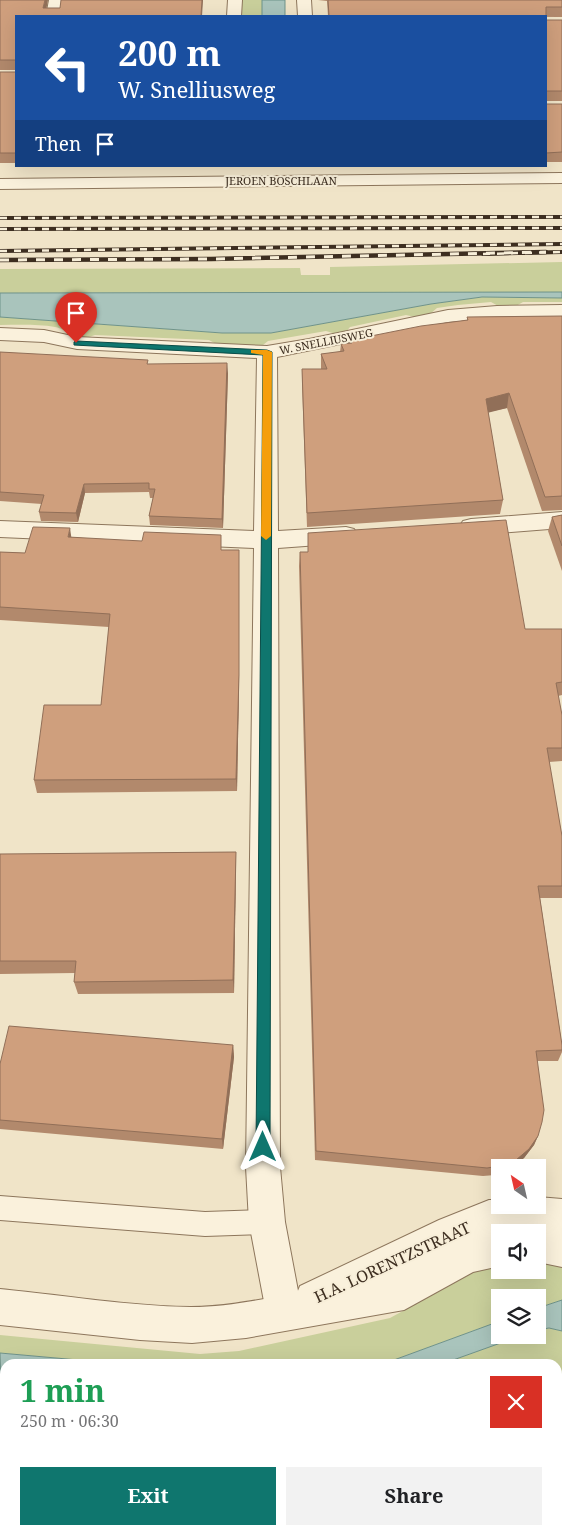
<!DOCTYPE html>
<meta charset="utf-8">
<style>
:root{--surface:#fff;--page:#f2f2f2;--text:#202124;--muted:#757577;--accent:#0f766e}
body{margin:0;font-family:"Noto Serif",serif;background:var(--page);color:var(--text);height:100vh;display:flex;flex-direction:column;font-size:19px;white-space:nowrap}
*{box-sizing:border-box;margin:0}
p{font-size:16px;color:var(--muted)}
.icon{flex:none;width:28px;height:28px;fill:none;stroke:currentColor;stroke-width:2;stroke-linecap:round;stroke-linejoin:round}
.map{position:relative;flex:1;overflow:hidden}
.side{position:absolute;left:0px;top:1359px;width:562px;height:176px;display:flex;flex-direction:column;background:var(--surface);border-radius:15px 15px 0 0;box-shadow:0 5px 20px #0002}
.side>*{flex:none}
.top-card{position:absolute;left:15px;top:15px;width:532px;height:152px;border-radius:0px;box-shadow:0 5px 20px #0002;background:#1a4fa0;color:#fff;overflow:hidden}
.needle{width:32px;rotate:326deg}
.fabs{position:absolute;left:491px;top:1159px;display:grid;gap:10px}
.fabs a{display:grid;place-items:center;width:55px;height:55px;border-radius:0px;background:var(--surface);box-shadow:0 5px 20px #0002;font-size:25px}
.pin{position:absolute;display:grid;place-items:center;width:42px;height:42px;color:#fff;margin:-51px -21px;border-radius:50% 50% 50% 0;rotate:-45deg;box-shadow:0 0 5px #0007}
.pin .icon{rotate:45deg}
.me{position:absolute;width:55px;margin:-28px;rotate:0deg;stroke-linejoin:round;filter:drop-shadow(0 0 4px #0008)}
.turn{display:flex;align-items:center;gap:18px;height:105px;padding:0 20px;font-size:22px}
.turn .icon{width:65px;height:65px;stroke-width:2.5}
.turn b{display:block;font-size:35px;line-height:42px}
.then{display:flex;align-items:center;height:48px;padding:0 20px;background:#0003;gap:10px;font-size:19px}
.round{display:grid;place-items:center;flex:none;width:52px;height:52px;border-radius:0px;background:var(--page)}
.overview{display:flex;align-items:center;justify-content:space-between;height:85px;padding:0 20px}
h1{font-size:30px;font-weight:700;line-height:38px;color:#1e9e55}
.cta{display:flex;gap:10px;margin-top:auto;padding:10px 20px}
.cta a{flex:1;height:58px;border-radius:0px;background:var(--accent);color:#fff;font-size:20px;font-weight:700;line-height:58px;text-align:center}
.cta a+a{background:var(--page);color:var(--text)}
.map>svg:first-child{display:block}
.green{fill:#c9cf9b}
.water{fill:#a9c4bc;stroke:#6f938a}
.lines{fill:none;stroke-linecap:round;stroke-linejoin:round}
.service-casing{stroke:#8d765c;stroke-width:2}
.minor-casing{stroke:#8d765c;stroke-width:2}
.tertiary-casing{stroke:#8d765c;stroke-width:2}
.service{fill:#faf1dc;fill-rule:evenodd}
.minor{fill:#faf1dc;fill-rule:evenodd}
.tertiary{fill:#faf1dc;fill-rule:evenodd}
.rail-far1-casing{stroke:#3d2e20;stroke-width:4}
.rail-casing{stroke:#3d2e20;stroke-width:4.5}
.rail-far1{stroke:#f7eed8;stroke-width:2.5;stroke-dasharray:7;stroke-linecap:butt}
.rail{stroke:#f7eed8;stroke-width:3;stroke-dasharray:9;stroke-linecap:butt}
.wall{fill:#b2896c}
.shaded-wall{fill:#916f58}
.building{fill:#cf9f7d;stroke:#916f58}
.route{fill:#0f766e;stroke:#0a4d48}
.slow{fill:#f59e0b}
.labels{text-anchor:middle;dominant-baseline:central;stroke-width:4;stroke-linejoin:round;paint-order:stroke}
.far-street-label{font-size:11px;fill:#3d2e20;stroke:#f7eed8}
.near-street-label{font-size:16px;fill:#3d2e20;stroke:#f7eed8}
</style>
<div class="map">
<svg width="562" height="1534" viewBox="0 0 562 1534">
<rect width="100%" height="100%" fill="#f0e4c8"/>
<!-- green -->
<g class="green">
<rect x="241" y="0" width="21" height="16"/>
<path d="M562,262V292L0,293V269L300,268L301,275H330V267Z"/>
<path d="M482,297L562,298V302H523L516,306L500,307L491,302L458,305L437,308L430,314L415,317L406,315L350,327L346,332L336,334L326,331L268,341L263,345H218L209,340L95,335C68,345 73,330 55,327C38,324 18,325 0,325V317L222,333H271L431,304Z"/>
<path d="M538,1262L562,1265V1300L538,1308V1298H500V1321L383,1364H123L0,1353V1335L200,1354L239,1351L390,1318L476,1271L500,1265V1270H538Z"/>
<path d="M549,1328L562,1331V1506L558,1508V1364H442L523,1335H538V1330Z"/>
<path d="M0,1381L5,1382V1530H401L367,1534H0Z"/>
</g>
<!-- water -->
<g class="water">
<rect x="262" y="0" width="23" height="16"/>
<path d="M562,292V298L482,297L431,304L271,333H222L0,317V293Z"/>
<path d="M562,1300V1331L549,1328L538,1330V1308Z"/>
<path d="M500,1321V1335H523L442,1364H383Z"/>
<path d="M0,1353L123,1364H5V1382L1,1381Z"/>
</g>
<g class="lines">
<defs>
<path id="service" d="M0,1196L205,1212L267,1210L275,1214L279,1222L275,1230L267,1234L205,1236L0,1220Z"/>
<g id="minor">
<path d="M49,0H63L60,16H46Z"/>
<path d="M228,0H242L241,16H227Z"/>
<path d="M297,0H311L312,16H298Z"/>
<path d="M562,173V183L0,189V179Z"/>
<path d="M562,305V317L497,318L448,322L277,357L278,531L346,527L354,529L358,535L354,541L346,543L278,548L280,1167L285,1222L302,1312L297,1325L284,1330L271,1325L266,1312L249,1222L246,1167L254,548L0,537V521L254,531L257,358L77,349L44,342L0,340V328L44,330L77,337L267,346L309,339L448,310L497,306Z"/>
<path d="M562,512V528L471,535L463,533L459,527L463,521L471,519Z"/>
</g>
<path id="tertiary" d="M538,1197L562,1199V1267L538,1262V1232H500V1266L473,1272L404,1310L246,1338L192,1343L140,1340L0,1325V1289C63,1295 127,1306 191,1307C227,1307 263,1299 297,1293L300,1286L439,1220L489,1200H500V1205H538Z"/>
</defs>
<!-- service casing -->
<use href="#service" class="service-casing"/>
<!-- minor casing -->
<use href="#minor" class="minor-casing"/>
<!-- tertiary casing -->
<use href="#tertiary" class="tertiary-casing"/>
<!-- service -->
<use href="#service" class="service"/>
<!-- minor -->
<use href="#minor" class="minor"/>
<!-- tertiary -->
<use href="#tertiary" class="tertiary"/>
<defs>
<g id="rail-far1">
<path d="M0,218L562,217"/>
<path d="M0,229L562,228"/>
<path d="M0,251L562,244"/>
<path d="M483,254L562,252"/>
</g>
<path id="rail" d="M0,260L211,259L546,252"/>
</defs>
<!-- rail-far1 casing -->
<use href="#rail-far1" class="rail-far1-casing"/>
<!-- rail casing -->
<use href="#rail" class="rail-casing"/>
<!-- rail-far1 -->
<use href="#rail-far1" class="rail-far1"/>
<!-- rail -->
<use href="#rail" class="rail"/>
</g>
<!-- wall -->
<g class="wall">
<path d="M0,0L46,8H60L203,0L16,16V163H0V72H16V70H0Z"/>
<path d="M318,0H562V17L328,16L327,1Z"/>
<path d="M546,20H562V101H546V104H562V162H546Z"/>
<path d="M562,316V510L542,511L507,408L488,412L503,500L500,514L307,527L302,383V369H321V354L340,352L341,344L350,343L351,340L467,320V317Z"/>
<path d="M0,352L148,364L228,373L223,528L150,525L149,516L153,498H150L149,492L85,493L78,522L41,521L39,512L42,504L0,501Z"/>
<path d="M562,515V571L548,531L552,517Z"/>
<path d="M308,533L525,629H562V695L558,696L562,715V761L549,762L562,837V898H540L562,1045V1052L558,1061H537L538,1136L534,1145L524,1158L495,1175L483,1176L315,1160L299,566L300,552H308Z"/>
<path d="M71,537L222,550H239V688L237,791L37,793L34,780L101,705L109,627L0,620V552L25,553Z"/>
<path d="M236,852V865L234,993L78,994L74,982L75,973L0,974V855Z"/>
<path d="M233,1045L234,1057L223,1149L0,1129V1064Z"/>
</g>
<!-- shaded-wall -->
<g class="shaded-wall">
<path d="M45,0H48L45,16L43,8Z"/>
<path d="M202,0H203L202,16H201Z"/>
<path d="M227,363L228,373L223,528L222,519Z"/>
<path d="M509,393L507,408L483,414L486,399Z"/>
<path d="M84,484L85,493L78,522L76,513Z"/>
<path d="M70,528L72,542L68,537Z"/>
<path d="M239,550V688L237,791L236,779Z"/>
<path d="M236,852V865L234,993L233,980Z"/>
<path d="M233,1045L234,1057L223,1149L222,1139Z"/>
<path d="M538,1136L534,1145L524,1158L512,1168H500V1173L495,1175L499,1166Z"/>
</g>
<!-- building -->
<g class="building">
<path d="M0,0H45L43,8H60L61,0H202L201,16H16V153H0V72H16V60H0Z"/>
<path d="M328,0H562V7H546V16H329Z"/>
<path d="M546,20H562V91H546V104H562V152L546,153Z"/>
<path d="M562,316V496L545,497L509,393L486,399L503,500L307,513L302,369H327L321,354L344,351L341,344L352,343L351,340L421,326L468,320L467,317Z"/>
<path d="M0,352L148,360L147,364L227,363L222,519L149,516L155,489H149V483L84,484L76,513L39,512L44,495L0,492Z"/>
<path d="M562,515V546L552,517Z"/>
<path d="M506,520L525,629H562V682L556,683L562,715V748H547L562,836V886H538L562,1045V1050L536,1051L544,1110L542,1122L538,1136L529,1149L516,1160L499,1166L487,1168L316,1151L300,552H308V533Z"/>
<path d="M33,527L70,528L68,537L142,541L144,532L221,535V550H239V675L236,779L34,780L44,705H101L110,614L0,607V552L25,553Z"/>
<path d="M236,852L233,980L74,982L76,961H0V854Z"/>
<path d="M9,1026L233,1045L222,1139L0,1120V1064Z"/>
</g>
<!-- route -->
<path class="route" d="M76,341L267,350L272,352L270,1147L268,1152L263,1154L258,1152L256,1147L263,355L74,345V342Z"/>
<!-- slow -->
<path class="slow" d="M251,350H267L272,352L271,536L266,540L261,536L263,355L251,353Z"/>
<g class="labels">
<!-- far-street labels -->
<g class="far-street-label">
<text x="281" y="180">JEROEN BOSCHLAAN</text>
<text transform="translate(326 341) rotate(-11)">W. SNELLIUSWEG</text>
</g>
<!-- near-street labels -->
<g class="near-street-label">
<text transform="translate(392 1262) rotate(-25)">H.A. LORENTZSTRAAT</text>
</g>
</g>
</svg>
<div class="fabs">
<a><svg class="needle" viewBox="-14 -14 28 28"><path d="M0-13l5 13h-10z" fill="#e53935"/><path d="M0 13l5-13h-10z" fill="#757577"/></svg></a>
<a><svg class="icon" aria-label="sound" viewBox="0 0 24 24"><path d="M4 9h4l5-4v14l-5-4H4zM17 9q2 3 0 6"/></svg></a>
<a><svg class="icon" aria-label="layers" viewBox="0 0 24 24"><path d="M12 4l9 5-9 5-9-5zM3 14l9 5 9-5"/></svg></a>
</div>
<div class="pin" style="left:76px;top:343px;background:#d93025"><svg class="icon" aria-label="arrive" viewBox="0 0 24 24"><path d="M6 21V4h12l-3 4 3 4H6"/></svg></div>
<svg class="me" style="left:263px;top:1147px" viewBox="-20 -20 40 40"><path d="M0-17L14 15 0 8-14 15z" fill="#0f766e" stroke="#fff" stroke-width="4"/></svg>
<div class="top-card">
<div class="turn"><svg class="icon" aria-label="left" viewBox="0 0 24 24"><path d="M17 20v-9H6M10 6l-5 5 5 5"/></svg><div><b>200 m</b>W. Snelliusweg</div></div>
<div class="then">Then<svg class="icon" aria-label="arrive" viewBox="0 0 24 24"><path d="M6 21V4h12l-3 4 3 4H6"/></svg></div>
</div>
<section class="side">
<div class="overview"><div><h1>1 min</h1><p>250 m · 06:30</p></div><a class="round" style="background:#d93025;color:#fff"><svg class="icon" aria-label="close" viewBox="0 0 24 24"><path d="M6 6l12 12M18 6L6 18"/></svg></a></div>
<div class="cta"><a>Exit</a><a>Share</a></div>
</section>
</div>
